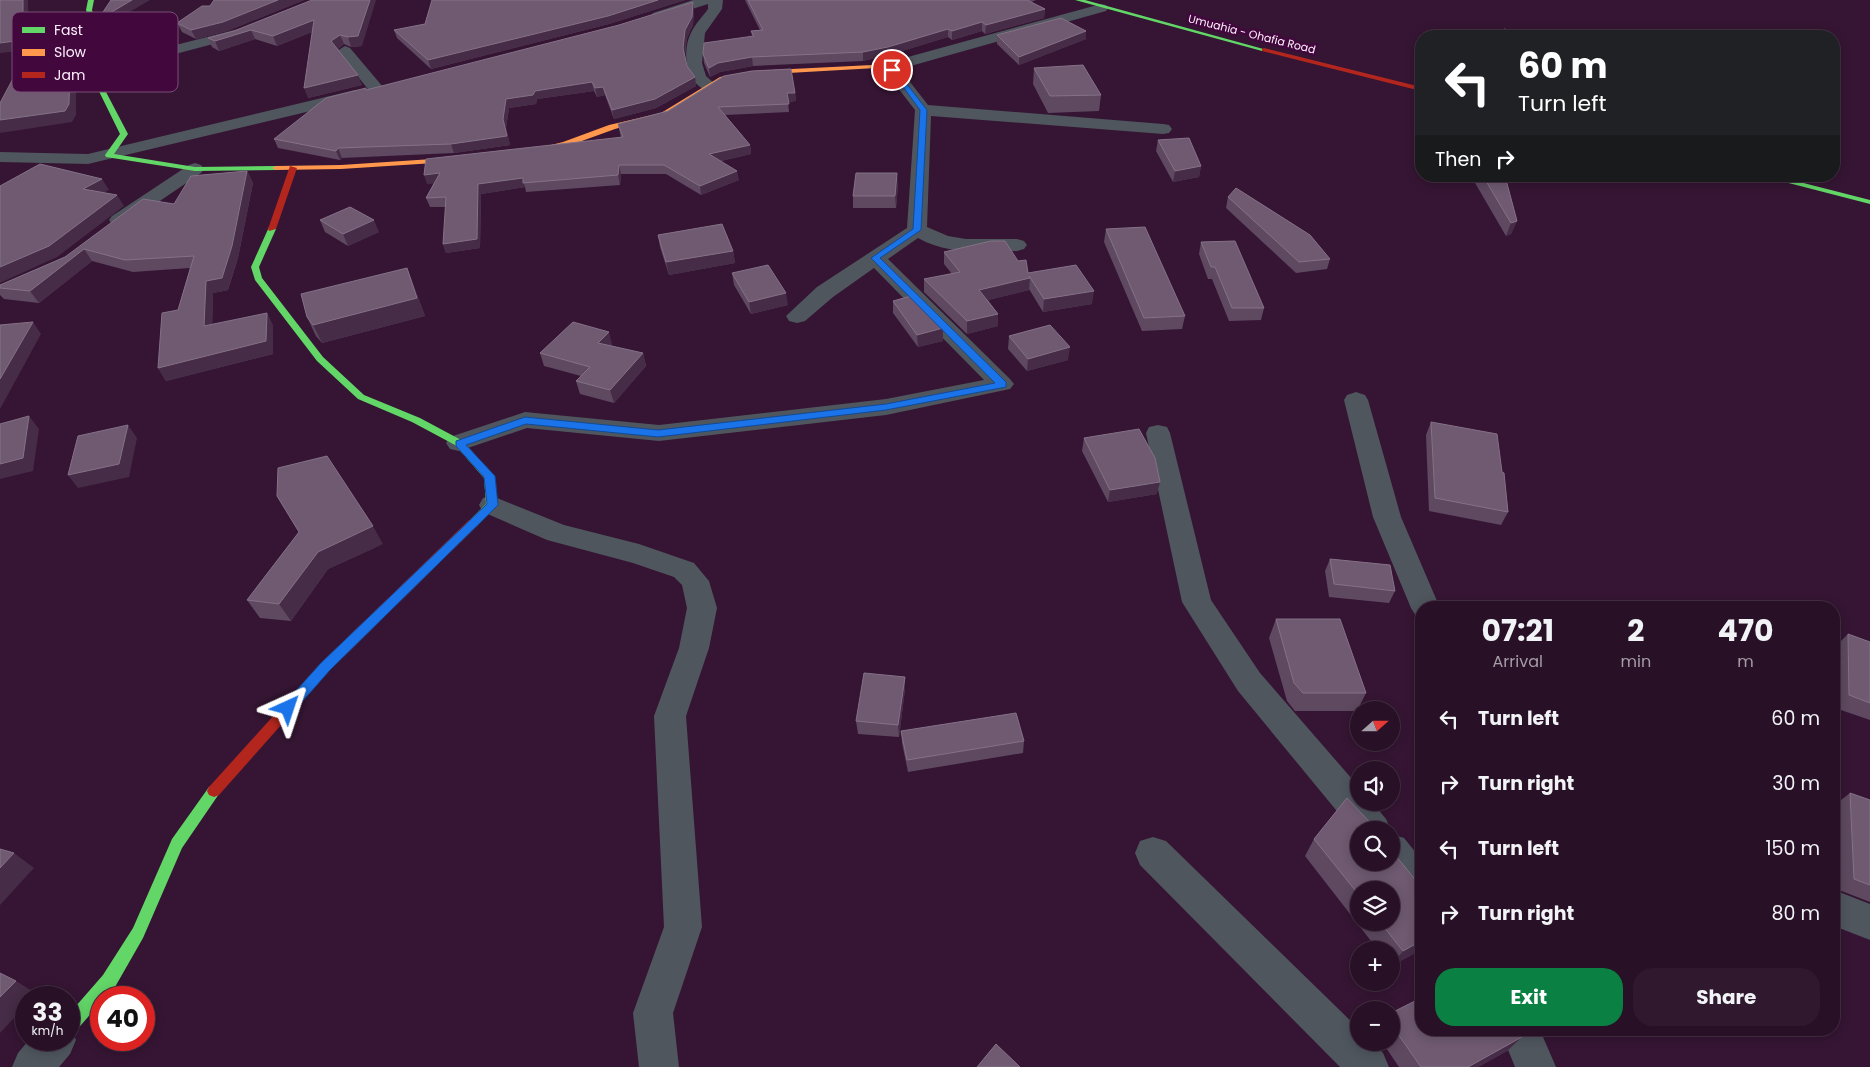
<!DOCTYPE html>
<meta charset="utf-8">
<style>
:root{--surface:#281026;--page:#30192e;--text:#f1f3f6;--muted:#a59da7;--line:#443043;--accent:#0b8043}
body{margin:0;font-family:Poppins,sans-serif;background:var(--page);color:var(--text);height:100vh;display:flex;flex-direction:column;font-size:19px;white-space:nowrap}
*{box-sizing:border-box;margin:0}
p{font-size:16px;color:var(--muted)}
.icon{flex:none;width:28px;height:28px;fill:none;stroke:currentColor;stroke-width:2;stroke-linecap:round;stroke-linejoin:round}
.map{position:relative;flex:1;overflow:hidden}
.side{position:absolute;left:1415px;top:601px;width:425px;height:435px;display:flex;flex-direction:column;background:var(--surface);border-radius:20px;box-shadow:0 2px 12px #0003,0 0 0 1px var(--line)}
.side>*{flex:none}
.hud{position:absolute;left:1415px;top:30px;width:425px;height:152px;border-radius:20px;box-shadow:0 2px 12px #0003,0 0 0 1px var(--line);background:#202124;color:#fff;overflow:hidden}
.needle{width:32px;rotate:69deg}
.fabs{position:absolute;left:1350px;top:701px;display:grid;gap:10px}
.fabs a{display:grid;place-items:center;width:50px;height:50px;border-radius:50%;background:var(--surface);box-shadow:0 2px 12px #0003,0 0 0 1px var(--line);font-size:25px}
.speed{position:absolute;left:15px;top:986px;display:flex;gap:10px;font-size:25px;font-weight:700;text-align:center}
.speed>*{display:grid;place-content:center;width:65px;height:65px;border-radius:50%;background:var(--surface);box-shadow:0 2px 12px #0003,0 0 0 1px var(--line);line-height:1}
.speed small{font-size:12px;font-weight:400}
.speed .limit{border:8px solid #d22;background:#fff;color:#111}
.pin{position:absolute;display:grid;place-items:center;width:42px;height:42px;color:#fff;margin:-21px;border:2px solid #fff;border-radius:50%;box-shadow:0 1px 5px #0007}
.me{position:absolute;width:55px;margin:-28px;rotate:42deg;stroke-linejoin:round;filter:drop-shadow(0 0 4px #0008)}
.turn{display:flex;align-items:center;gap:18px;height:105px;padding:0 20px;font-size:22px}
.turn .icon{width:65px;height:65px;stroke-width:2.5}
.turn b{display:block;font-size:35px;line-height:42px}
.then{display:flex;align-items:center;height:48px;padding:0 20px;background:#0003;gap:10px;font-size:19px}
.eta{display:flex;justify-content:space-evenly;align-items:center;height:85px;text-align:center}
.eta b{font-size:30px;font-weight:700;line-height:35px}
.cta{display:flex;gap:10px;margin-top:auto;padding:10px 20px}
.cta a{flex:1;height:58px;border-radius:20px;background:var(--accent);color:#fff;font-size:20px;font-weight:700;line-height:58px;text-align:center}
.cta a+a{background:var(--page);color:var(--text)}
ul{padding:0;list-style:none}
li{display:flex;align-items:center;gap:15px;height:65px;padding:0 20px}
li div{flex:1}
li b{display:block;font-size:19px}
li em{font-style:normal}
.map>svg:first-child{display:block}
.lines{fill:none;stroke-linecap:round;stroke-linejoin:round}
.street{fill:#4f565e;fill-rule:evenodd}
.fast{fill:#63d668;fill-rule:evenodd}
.slow{fill:#ff974d;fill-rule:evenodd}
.jam{fill:#b3261e;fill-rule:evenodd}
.wall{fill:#5e4961;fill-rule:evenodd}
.shaded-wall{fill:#462c47}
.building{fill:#6f5a71;stroke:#857287}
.route{fill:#1a73e8;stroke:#114b97}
.labels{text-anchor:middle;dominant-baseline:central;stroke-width:5;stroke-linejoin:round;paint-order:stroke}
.far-street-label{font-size:11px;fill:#fdeffb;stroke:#42083e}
.key{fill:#42083e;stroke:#7a4d77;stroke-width:1}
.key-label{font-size:14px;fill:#fdeffb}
</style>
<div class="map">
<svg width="1870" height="1067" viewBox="0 0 1870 1067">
<rect width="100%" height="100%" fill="#351533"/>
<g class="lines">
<!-- street -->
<g class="street">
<path d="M693,0H723L722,9L705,33L702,63L706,76L717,86L709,91C685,85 681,50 692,31C696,23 703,16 708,9V4L658,20L651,16L653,13Z"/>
<path d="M1101,4L1106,5L1108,8L1106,11L900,69L928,105L1163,124L1169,125L1172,129L1169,133L1163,134L931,116L927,227L948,236L966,239H1017L1024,241L1027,245L1024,249L1017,251C984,252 948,255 918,238L888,259L1010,379L1014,384L1010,389L886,415L659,441L527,428L459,451L450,449L446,443L450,437L525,412L659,425L886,399L984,380L874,268L833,297L805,321L797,323L789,321L786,316L817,287L907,228L915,110L884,70L886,63Z"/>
<path d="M246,27L253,31L251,34L92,76L84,71L86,68Z"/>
<path d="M345,46L350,48L383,87L385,90L383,93H371L340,54L337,51Z"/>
<path d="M355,90L361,91L363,95L361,99L88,164L0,162V152L88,154Z"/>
<path d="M195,163L201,165L204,169L201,173L126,224H112L109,220L112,216L189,165Z"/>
<path d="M1356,392L1365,395L1368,400L1401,517L1440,608H1421V618L1416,616L1411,608L1373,517L1344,400L1347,395Z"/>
<path d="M1158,425L1167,427L1170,433L1211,600L1260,673L1359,787V802H1372L1386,819L1391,830H1359V838L1238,691L1187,610L1182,602L1146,433L1149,427Z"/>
<path d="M492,496L564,525L639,544L694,563L709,581L717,608L709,648L686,716L702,927L673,1013L679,1067H639L633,1013L664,927L654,716L679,648L687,608L682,585L674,577L633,563L547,540L483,512L479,505L483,498Z"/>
<path d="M1391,834L1404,838L1421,859V903L1408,898L1379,862H1391Z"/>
<path d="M1153,837L1166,841L1359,1029V1042H1373L1383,1053L1389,1067H1340L1140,865L1135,853L1140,841Z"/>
<path d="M1834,890L1870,904V940L1834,926Z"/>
<path d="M69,1025L76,1040L70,1054L59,1067H12L18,1053L29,1040H69Z"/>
<path d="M1500,1030H1540L1556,1067H1515Z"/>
</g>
<!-- fast -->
<g class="fast">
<path d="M88,0H94L92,10L100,32L95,71L128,134L114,154L195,167L276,166H279V170L195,171L106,157L105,155L120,134L89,71L94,32L86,10Z"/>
<path d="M1075,0H1085L1267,50L1262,51Z"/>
<path d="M1762,176H1776L1870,200V204Z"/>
<path d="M269,227L276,229L259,267L262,278L323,357L364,395L420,418L463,441L494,477L497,505L477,526L473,527L467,523L486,504L484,478L455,445L412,422L358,399L317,361L255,280L251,267Z"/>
<path d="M214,785L219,787L221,791L182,848L143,938L115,987L105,998H101V1002L75,1032L69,1034V1014L103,975L133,928L172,839L209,787Z"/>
</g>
<!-- slow -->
<g class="slow">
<path d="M892,64L894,65V67L753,75L722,81L665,115L615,129L568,146L531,153L527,151L563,142L609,125L661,113L720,77L753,71Z"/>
<path d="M463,157H466V161L341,169L276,170L272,168L276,166L341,165Z"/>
</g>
<!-- jam -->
<g class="jam">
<path d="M1264,48L1421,87V91L1262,51V49Z"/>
<path d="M290,166L297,168L276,229L269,231L268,229Z"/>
<path d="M473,519L479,523L477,526L330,670L219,795L214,797L209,795L207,791L209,787L322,662L469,520Z"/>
</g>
</g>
<!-- wall -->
<g class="wall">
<path d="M214,0H304L227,31L196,39L182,32L177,23L210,6Z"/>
<path d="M312,0L362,46L351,47L344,44L338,49L362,85L308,98L312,32L277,46L255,39L219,51L212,47L208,38L234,31Z"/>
<path d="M432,0H685L609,24L431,69L397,38L394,30L425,24Z"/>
<path d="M745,0H1036L1031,2L1045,9L1044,18L985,34L982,31L952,40L948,37L889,55L863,61L753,66L720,72L710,77L704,63L703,54L752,36L751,31L760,30Z"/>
<path d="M694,10L693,25L687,38L685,55L687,66L695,77L696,86L656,108L614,119L605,95L597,97L594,91L537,99L536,104L509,108L506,128L510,145L454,153L342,158L340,160L278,148L274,139L366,90Z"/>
<path d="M997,35L1086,39L1019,65L997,44Z"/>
<path d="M1034,68L1101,95L1099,111L1048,113L1033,84Z"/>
<path d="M795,93L796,101L788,102L789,112L725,115L750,145L751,154L721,161L739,180L701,195L666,174H621L620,185L526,192L525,187L481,194L480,248L446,253L443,244L446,207H430L426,198L434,183L427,184L621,138L618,124Z"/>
<path d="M1158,140L1201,166L1199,177L1173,182L1156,151Z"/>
<path d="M247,171L253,183L238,258L228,290L213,293L212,325H273V354L166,381L158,368L178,310L190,268L133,272L92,261L39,303L4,299L0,295V285L65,257L174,204Z"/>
<path d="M1471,176H1505L1517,221L1511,234L1506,236Z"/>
<path d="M898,185L896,208H853V196Z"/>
<path d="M1228,197L1330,259L1327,269L1296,273L1226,208Z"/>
<path d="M320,220L379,232L348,246L325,232Z"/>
<path d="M1106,229L1185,316L1182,329L1142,331L1104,242Z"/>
<path d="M658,235L733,251L735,263L669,275L660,247Z"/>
<path d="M1201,242L1264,308L1261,320L1229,321L1212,279H1208L1199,254Z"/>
<path d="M944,252L1018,261L1028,273L1092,304L1043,312L1029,289V290L988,300L998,314V326L967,334L924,292V279L952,274L944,264Z"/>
<path d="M407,268L425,316L322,343L316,336L307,317Z"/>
<path d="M732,273L788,305L751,314L734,285Z"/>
<path d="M893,301L943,328V341L918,347L893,313Z"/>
<path d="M1009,336L1068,360L1027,371L1008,349Z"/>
<path d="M612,344L611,346L643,353L646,366L614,403L580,394L576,381L581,376L544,366L540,353Z"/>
<path d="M1431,422L1502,472L1508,512L1501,525L1429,511L1426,435Z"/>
<path d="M1084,438L1157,494L1108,502L1082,451Z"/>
<path d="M383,544L328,569L291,621L260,618L247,600Z"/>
<path d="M1330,559L1395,591L1389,603L1329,597L1325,571Z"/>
<path d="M1767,602L1783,608H1763Z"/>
<path d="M1276,619L1366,693L1357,711H1295L1287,701L1269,638Z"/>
<path d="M1848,634L1870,642V720L1835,708V647Z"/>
<path d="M905,677V689L899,737L858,734L856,721Z"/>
<path d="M901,731L1024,741L1023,753L908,772L902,743Z"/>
<path d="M1850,793L1870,800V902L1839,890L1836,804Z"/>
<path d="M1359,830L1418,883L1421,884V950L1391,966V950H1378L1305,856L1314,839ZM1359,890L1391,922H1359Z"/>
<path d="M1391,1013L1522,1037L1507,1051L1478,1067H1399L1382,1042H1391Z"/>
</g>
<!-- shaded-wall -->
<g class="shaded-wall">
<path d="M23,0H28L29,50L0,53V43Z"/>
<path d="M132,0H150L104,27L100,19Z"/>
<path d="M278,0H304L227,31L196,39L191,30Z"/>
<path d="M370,0H376L362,46L351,47L348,37Z"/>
<path d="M658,0H685L609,24L431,69L428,60Z"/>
<path d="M693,2L694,10L693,25L687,38L684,57L683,48L685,30Z"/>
<path d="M1045,9L1044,18L985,34L986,25Z"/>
<path d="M314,20L317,30L277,46L273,36Z"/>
<path d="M982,22V31L952,40V31Z"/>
<path d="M948,29V37L889,55L863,61V52Z"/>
<path d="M251,30L255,39L219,51L215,41Z"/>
<path d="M1086,31V39L1019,65V57Z"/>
<path d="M340,35L344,44L335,51L331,41Z"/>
<path d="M752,57L753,66L720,72L710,77L709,68L718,63Z"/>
<path d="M70,64L76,74V115L72,122L0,133V120Z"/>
<path d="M358,75L362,85L308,98L304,88Z"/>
<path d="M695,77L696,86L656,108L614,119L612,110Z"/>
<path d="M592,82L594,91L537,99L536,104L509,108L506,128L510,145L454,153L451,144L503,119L506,99L535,91Z"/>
<path d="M603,87L605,95L597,97L595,88Z"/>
<path d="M787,93H795L796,101L787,102Z"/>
<path d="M750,145L751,154L711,163L709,154Z"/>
<path d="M338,148L342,158L340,160L336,151Z"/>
<path d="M619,165L621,174L620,185L618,175Z"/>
<path d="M1201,166L1199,177L1173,182L1175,171Z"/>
<path d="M247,171L253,183L238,258L228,290L213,293L212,339L204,326L206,281Z"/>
<path d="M737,171L739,180L701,195L700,186Z"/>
<path d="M440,173L443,182L427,184L424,175Z"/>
<path d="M897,173L898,185L896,208L895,196Z"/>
<path d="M523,178L525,187L481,194L480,248L446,253L443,244L478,184Z"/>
<path d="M102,179L109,190L90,200L83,189Z"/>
<path d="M117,195L124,206L57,257L0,283V267Z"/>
<path d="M374,220L379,232L348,246L343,234Z"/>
<path d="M1517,221L1511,234L1506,236L1511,223Z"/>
<path d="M84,249L92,261L39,303L30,291Z"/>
<path d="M733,251L735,263L669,275L666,262Z"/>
<path d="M407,268L425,316L322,343L313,325Z"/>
<path d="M1030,278L1029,290L979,302V290Z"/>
<path d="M1094,291L1092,304L1043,312L1044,299Z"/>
<path d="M786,293L788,305L751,314L749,302Z"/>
<path d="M267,313L273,325V354L166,381L158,368Z"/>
<path d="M998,314V326L967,334V321Z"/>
<path d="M33,322L41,334L0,409V379Z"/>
<path d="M943,328V341L918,347L917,335Z"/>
<path d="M609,332L612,344L601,355L598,343Z"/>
<path d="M1070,347L1068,360L1027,371L1028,359Z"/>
<path d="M643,353L646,366L614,403L610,390Z"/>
<path d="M29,416L39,429L33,471L0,479V464Z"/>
<path d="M128,425L137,438L129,477L78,488L68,475Z"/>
<path d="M1160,482L1157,494L1108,502L1110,490Z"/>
<path d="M373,526L383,544L328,569L291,621L279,604L318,552Z"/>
<path d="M905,677V689L899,737L898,725Z"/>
<path d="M14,853L34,868L0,905V868Z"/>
<path d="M1421,941V950L1391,966L1403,951Z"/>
<path d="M16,981L37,994L34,998H26V1005L0,1033V997Z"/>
<path d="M1522,1037L1507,1051L1478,1067H1468Z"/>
</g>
<!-- building -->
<g class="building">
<path d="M0,0H23V40L0,43Z"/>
<path d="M111,0H132L100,19L99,18Z"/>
<path d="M214,0H278L223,22L191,30L177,23L202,6H210Z"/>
<path d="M312,0H370L358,36L348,37L340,35L331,41L358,75L304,88L314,20L273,36L251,30L215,41L208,38L234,31Z"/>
<path d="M432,0H658L608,16L428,60L394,30L425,24Z"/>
<path d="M748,0H1027L1045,9L986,25L982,22L952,31L948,29L888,47L863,52L752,57L718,63L709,68L703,54L704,43L754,36L751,31L763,30Z"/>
<path d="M693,2L692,17L685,30L683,48L687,66L695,77L655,99L612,110L603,87L595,88L592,82L535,91L533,95L506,99L503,119L507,136L451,144L338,148L336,151L274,139L326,98L366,88V90L619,25Z"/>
<path d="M1061,18L1086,31L1019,57L997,35Z"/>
<path d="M1504,29L1537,36H1499Z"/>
<path d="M70,64L69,104L65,111L0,120V103L16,73Z"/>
<path d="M1083,65L1101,95L1050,96L1034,68Z"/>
<path d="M791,69L795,93H787L789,104L718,107L750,145L709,154L737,171L700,186L664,165H619L618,175L523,183V178L478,184L477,239L443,244L446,197L426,198L440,173L424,175L426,159L623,137L618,124L668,111L724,76L752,71Z"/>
<path d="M1189,138L1201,166L1175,171L1158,140Z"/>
<path d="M40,164L102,179L83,189L117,195L49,246L0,267V186Z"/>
<path d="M247,171L232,246L222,278L206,281L204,326L267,313L266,341L158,368L162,313L178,310L194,256L125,260L84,249L30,291L0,288V285L65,257L143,199L174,204L191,176Z"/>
<path d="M856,173H897L895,196H853Z"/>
<path d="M1483,176H1505L1517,221L1511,223Z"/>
<path d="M1236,188L1310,235L1330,259L1299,262L1228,197Z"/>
<path d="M350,207L374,220L343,234L320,220Z"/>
<path d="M722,224L733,251L666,262L658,235Z"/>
<path d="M1145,227L1185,316L1144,318L1106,229Z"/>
<path d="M991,241H1005L1018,261L1026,260L1028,273L1076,265L1094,291L1044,299L1029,276L1030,278L979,290L998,314L967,321L924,279L960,272L944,252Z"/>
<path d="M1235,241L1264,308H1232L1215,267H1211L1201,242Z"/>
<path d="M768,265L786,293L749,302L732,273Z"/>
<path d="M407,268L417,298L313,325L307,317L301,294Z"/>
<path d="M911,296L943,328L917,335L893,301Z"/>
<path d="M33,322L0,379V325Z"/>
<path d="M573,322L609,332L598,343L643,353L610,390L576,381L590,367L540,353Z"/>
<path d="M1050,325L1070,347L1028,359L1009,336Z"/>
<path d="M29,416L23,458L0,464V424Z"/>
<path d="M1431,422L1497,434L1502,472L1504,473L1508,512L1435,498Z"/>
<path d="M128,425L119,464L68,475L78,436Z"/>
<path d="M1139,429L1155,458L1160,482L1110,490L1084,438Z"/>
<path d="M327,456L373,526L318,552L279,604L247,600L299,532L277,496L278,468Z"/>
<path d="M1330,559L1390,565L1395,591L1334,584Z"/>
<path d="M1767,602L1783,608H1767Z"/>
<path d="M1276,619H1340L1366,693H1303L1294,683Z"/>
<path d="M1848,634L1870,642V703L1849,695Z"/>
<path d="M864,673L905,677L898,725L856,721Z"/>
<path d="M1016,713L1024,741L907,760L901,731Z"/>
<path d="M1850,793L1870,800V885L1854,879Z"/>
<path d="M1347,798L1377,830H1359V862H1391V850L1418,883L1421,884V941L1403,951L1380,922H1391V890H1359V895L1314,839Z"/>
<path d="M0,849L14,853L0,868Z"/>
<path d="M0,973L16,981L0,997Z"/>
<path d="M1421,998V1030H1519L1522,1037L1468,1067H1421L1391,1024V1013Z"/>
<path d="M996,1044L1020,1067H977Z"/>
</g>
<!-- route -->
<path class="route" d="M890,69H895L927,110L921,230L880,258L1006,382V387L886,410L658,437L526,424L466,445L495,476L498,505L496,507L330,670L293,712H284L282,708L284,704L321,663L487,504L484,477L456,446V441L525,417L658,430L886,404L995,383L871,258L913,229L920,110Z"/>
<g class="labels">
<!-- far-street labels -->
<g class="far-street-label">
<text transform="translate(1252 34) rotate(14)">Umuahia - Ohafia Road</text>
</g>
</g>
<!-- legend -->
<rect x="12" y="12" width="166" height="80" rx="8" class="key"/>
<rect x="22" y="27" width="23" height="6" fill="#63d668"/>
<rect x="22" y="49" width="23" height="7" fill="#ff974d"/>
<rect x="22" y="72" width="23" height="6" fill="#b3261e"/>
<g class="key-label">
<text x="54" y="35">Fast</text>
<text x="54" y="57">Slow</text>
<text x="54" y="80">Jam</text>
</g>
</svg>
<div class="fabs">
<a><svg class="needle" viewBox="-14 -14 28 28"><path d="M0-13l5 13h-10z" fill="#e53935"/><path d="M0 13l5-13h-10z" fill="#a59da7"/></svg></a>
<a><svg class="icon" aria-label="sound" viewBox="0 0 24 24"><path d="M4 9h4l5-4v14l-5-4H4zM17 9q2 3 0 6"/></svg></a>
<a><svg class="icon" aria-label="search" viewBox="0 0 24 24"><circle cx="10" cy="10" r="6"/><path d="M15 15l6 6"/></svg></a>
<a><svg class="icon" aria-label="layers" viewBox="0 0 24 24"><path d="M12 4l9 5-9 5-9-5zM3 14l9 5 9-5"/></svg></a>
<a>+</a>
<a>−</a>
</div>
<div class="speed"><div>33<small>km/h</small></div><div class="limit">40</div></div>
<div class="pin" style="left:892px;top:70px;background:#d93025"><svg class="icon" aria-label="arrive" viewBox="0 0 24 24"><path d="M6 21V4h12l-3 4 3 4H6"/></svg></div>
<svg class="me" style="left:288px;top:708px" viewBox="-20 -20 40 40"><path d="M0-17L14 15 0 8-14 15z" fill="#1a73e8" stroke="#fff" stroke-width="4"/></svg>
<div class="hud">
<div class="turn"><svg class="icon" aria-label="left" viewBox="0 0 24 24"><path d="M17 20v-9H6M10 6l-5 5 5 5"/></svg><div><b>60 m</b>Turn left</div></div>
<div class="then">Then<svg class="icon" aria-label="right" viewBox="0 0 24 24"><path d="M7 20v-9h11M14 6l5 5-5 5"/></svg></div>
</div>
<section class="side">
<div class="eta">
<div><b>07:21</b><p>Arrival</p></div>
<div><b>2</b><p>min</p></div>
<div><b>470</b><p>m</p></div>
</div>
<ul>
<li><svg class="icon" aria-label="left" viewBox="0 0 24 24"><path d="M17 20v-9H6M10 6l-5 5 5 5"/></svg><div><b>Turn left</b></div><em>60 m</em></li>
<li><svg class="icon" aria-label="right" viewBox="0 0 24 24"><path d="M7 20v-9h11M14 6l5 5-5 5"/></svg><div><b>Turn right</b></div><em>30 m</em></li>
<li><svg class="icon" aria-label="left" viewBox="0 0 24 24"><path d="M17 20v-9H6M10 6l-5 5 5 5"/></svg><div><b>Turn left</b></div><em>150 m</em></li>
<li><svg class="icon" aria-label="right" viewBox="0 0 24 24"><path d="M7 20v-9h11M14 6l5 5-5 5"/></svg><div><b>Turn right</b></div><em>80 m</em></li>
</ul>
<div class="cta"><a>Exit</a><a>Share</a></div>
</section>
</div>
